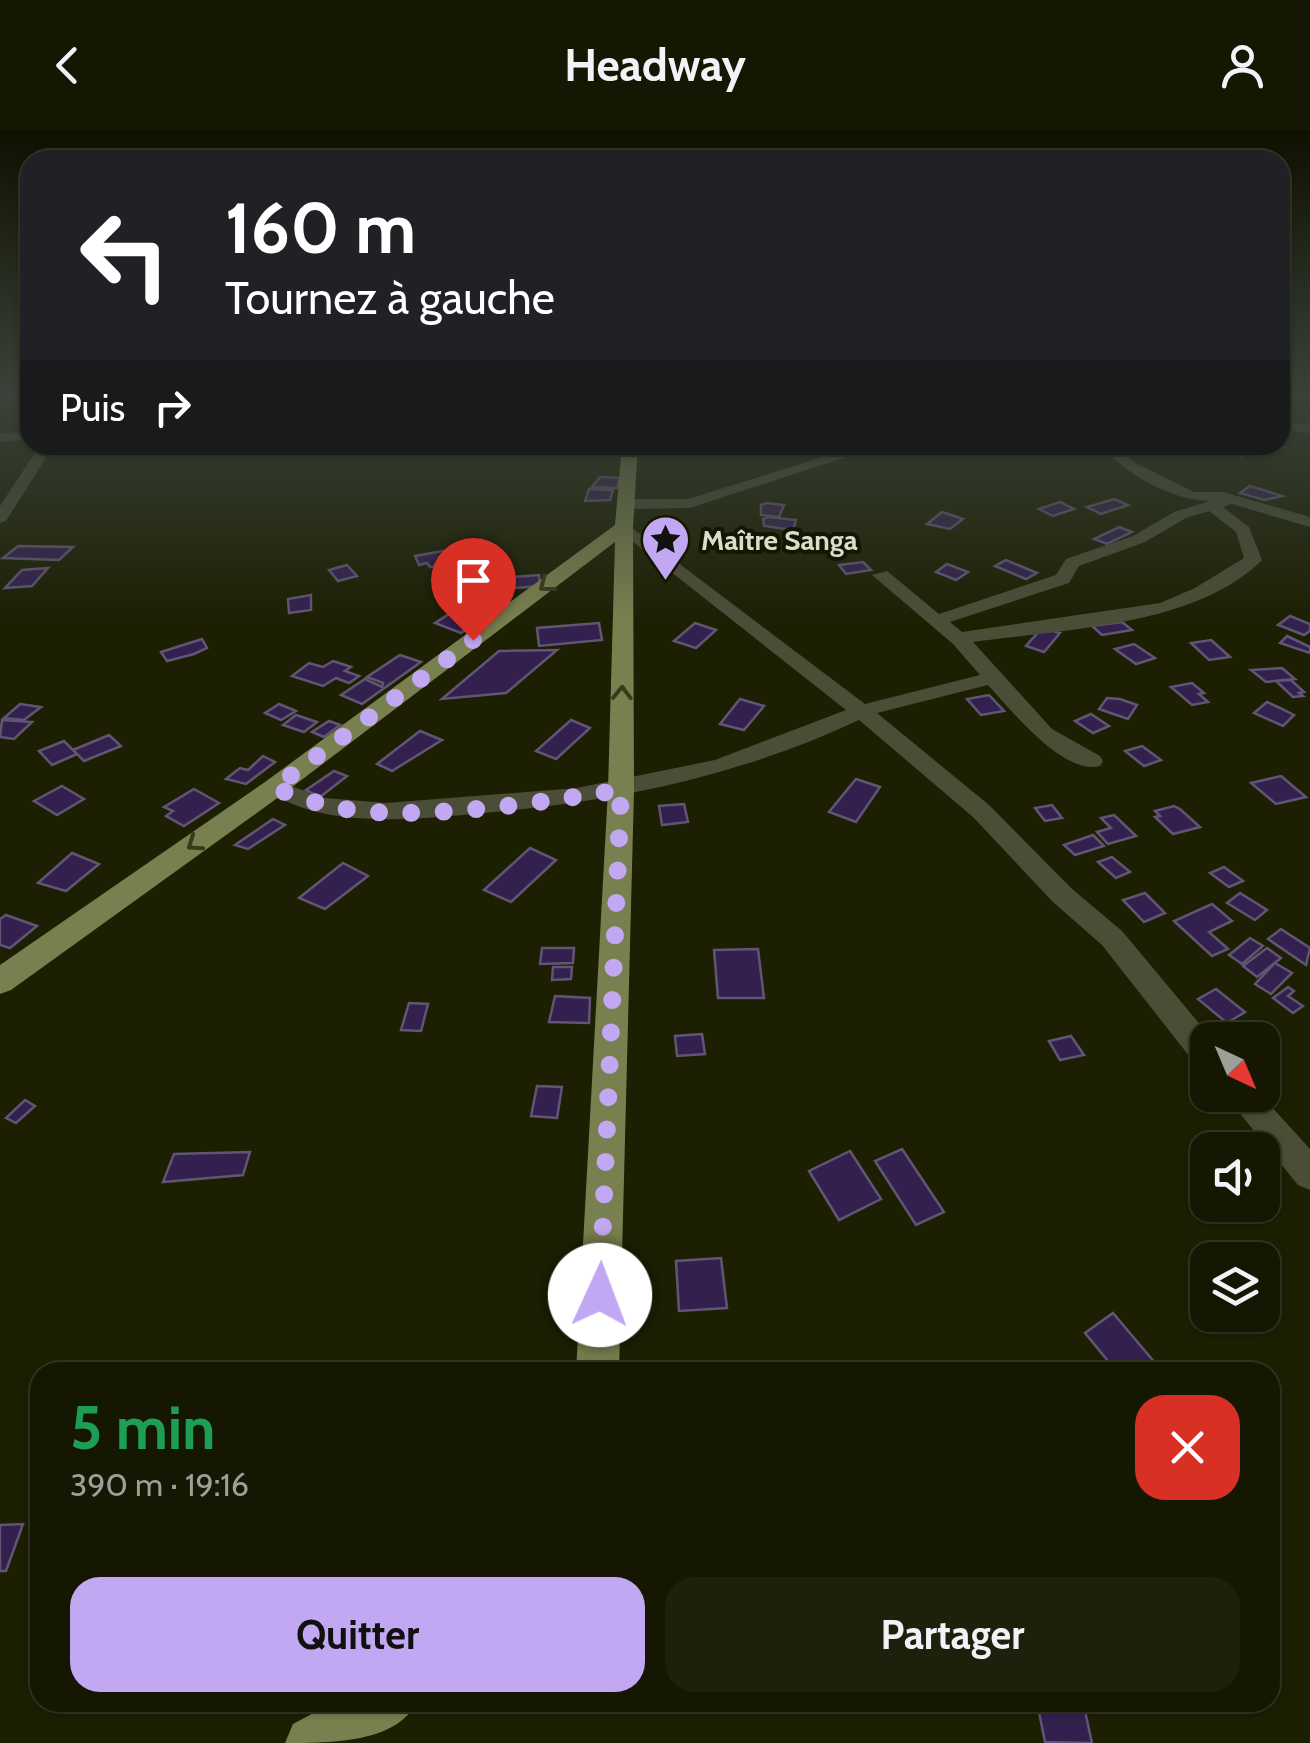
<!DOCTYPE html>
<html lang="fr">
<meta charset="utf-8">
<style>
:root{--surface:#151702;--page:#1e200c;--text:#f1f3f6;--muted:#9d9f99;--line:#343624;--accent:#c2a8f2}
body{margin:0;font-family:Cabin,sans-serif;background:var(--page);color:var(--text);height:100vh;display:flex;flex-direction:column;font-size:38px;white-space:nowrap}
*{box-sizing:border-box;margin:0}
p{font-size:32px;color:var(--muted)}
.icon{flex:none;width:55px;height:55px;fill:none;stroke:currentColor;stroke-width:2;stroke-linecap:round;stroke-linejoin:round}
.map{position:relative;flex:1;overflow:hidden}
.side{position:absolute;left:30px;top:1232px;width:1250px;height:350px;display:flex;flex-direction:column;background:var(--surface);border-radius:30px;box-shadow:0 2px 8px #0004,0 0 0 2px var(--line)}
.side>*{flex:none}
.top-card{position:absolute;left:20px;top:20px;width:1270px;height:305px;border-radius:30px;box-shadow:0 2px 8px #0004,0 0 0 2px var(--line);background:#202124;color:#fff;overflow:hidden}
.needle{width:65px;rotate:136deg}
.controls{position:absolute;left:1190px;top:892px;display:grid;gap:20px}
.controls a{display:grid;place-items:center;width:90px;height:90px;border-radius:20px;background:var(--surface);box-shadow:0 2px 8px #0004,0 0 0 2px var(--line);font-size:50px}
.pin{position:absolute;display:grid;place-items:center;width:85px;height:85px;color:#fff;margin:-102px -42px;border-radius:50% 50% 50% 0;rotate:-45deg;box-shadow:0 0 10px #0007}
.pin .icon{rotate:45deg}
.me{position:absolute;width:110px;margin:-55px;rotate:2deg;stroke-linejoin:round;filter:drop-shadow(0 0 8px #0008)}
.turn{display:flex;align-items:center;gap:35px;height:210px;padding:0 40px;font-size:45px}
.turn .icon{width:130px;height:130px;stroke-width:2.5}
.turn b{display:block;font-size:70px;line-height:85px}
.then{display:flex;align-items:center;height:95px;padding:0 40px;background:#0003;gap:20px;font-size:38px}
.round{display:grid;place-items:center;flex:none;width:105px;height:105px;border-radius:30px;background:var(--page)}
.head{display:flex;align-items:center;justify-content:space-between;height:170px;padding:0 40px}
h1{font-size:60px;font-weight:700;line-height:75px;color:#1e9e55}
.button{display:flex;gap:20px;margin-top:auto;padding:20px 40px}
.button a{flex:1;height:115px;border-radius:30px;background:var(--accent);color:#111;font-size:40px;font-weight:700;line-height:115px;text-align:center}
.button a+a{background:var(--page);color:var(--text)}
header{display:flex;justify-content:space-between;align-items:center;height:130px;padding:0 40px;background:var(--surface);font-size:45px;font-weight:700}
.map>svg:first-child{display:block}
.building{fill:#33204e;stroke:#605674;stroke-width:2.5}
.lines{fill:none;stroke-linecap:round;stroke-linejoin:round}
.minor{fill:#4b4e37;fill-rule:evenodd}
.major{fill:#79804f;fill-rule:evenodd}
.oneway{stroke:#373b1c}
.route{stroke:#c2a8f2;stroke-width:18;stroke-dasharray:0 32.4}
.labels{text-anchor:middle;dominant-baseline:central;stroke-width:8;stroke-linejoin:round;paint-order:stroke}
.far-poi-label{font-size:28px;font-weight:bold;fill:#daddcb;stroke:#131600;text-anchor:start}
</style>
<header><svg class="icon" aria-label="back" viewBox="0 0 24 24"><path d="M15 5l-7 7 7 7"/></svg>Headway<svg class="icon" aria-label="person" viewBox="0 0 24 24"><circle cx="12" cy="8" r="4"/><path d="M4 21q1-7 8-7t8 7"/></svg></header>
<div class="map">
<svg width="1310" height="1613" viewBox="0 0 1310 1613">
<rect width="100%" height="100%" fill="#1c1f02"/>
<!-- building -->
<g class="building">
<path d="M1227,315H1278L1283,317L1240,327L1218,317Z"/>
<path d="M600,347L620,348L617,358L592,357Z"/>
<path d="M1250,356L1282,366L1264,370L1240,363Z"/>
<path d="M589,359L613,360L610,370L585,371Z"/>
<path d="M1114,369L1128,375L1101,384L1087,377Z"/>
<path d="M1060,372L1074,379L1053,386L1039,379Z"/>
<path d="M767,373L784,375L779,387L761,385V375Z"/>
<path d="M942,382L963,389L950,399L927,394Z"/>
<path d="M769,387L796,390L793,400L764,396L763,389Z"/>
<path d="M1119,397L1132,402L1107,414L1094,409Z"/>
<path d="M18,416L73,417L59,430L3,428Z"/>
<path d="M443,421L450,433L430,437L427,433L419,435L415,426Z"/>
<path d="M1006,430L1037,443L1026,449L995,436Z"/>
<path d="M863,432L871,440L846,444L839,435Z"/>
<path d="M947,434L968,442L956,450L936,442Z"/>
<path d="M347,435L357,446L338,451L329,440Z"/>
<path d="M48,438L32,456L5,458L22,440Z"/>
<path d="M539,445L540,456L515,458L514,447Z"/>
<path d="M311,465V480L289,483L288,469Z"/>
<path d="M454,481L479,490L461,503L435,493Z"/>
<path d="M1290,486L1310,494V501L1304,505L1278,495Z"/>
<path d="M1122,492L1132,500L1102,505L1092,496Z"/>
<path d="M599,493L602,510L539,516L537,498Z"/>
<path d="M695,493L716,500L696,518L674,511Z"/>
<path d="M1042,498L1060,503L1044,522L1026,516Z"/>
<path d="M1287,506L1310,517V523L1280,513Z"/>
<path d="M202,509L207,518L194,524L167,531L161,522Z"/>
<path d="M1211,510L1230,527L1209,530L1191,513Z"/>
<path d="M1134,514L1155,528L1136,534L1115,519Z"/>
<path d="M557,520L506,563L442,569L499,521Z"/>
<path d="M400,525L421,532L362,574L341,565L365,549L382,557L383,553L367,547Z"/>
<path d="M333,531L351,537L345,541L359,546L349,553L336,548L323,556L292,546L309,533L323,537Z"/>
<path d="M1282,538L1295,549L1266,552L1251,540Z"/>
<path d="M1291,550L1304,562L1299,563L1303,566L1293,567L1276,551Z"/>
<path d="M1192,553L1204,563L1199,564L1208,572L1192,575L1171,557Z"/>
<path d="M989,565L1004,581L981,585L967,569Z"/>
<path d="M1107,568L1120,569L1137,575L1128,589L1099,579Z"/>
<path d="M740,569L764,576L744,600L720,594Z"/>
<path d="M1267,572L1280,578L1294,585L1283,596L1254,583Z"/>
<path d="M20,574L41,577L24,590L4,588Z"/>
<path d="M279,574L296,581L281,590L265,583Z"/>
<path d="M1091,584L1109,596L1093,603L1075,591Z"/>
<path d="M296,585L317,592L304,602L283,595Z"/>
<path d="M2,590L32,592L14,609L0,607Z"/>
<path d="M571,590L590,598L556,629L536,621Z"/>
<path d="M329,591L340,595L324,607L312,602Z"/>
<path d="M420,601L442,610L392,641L377,634Z"/>
<path d="M109,605L121,616L84,631L73,620Z"/>
<path d="M64,611L77,624L52,635L39,621Z"/>
<path d="M1142,616L1161,630L1144,636L1125,621Z"/>
<path d="M263,626L275,632L246,654L226,649L240,638L248,640Z"/>
<path d="M334,641L347,646L320,667L306,660Z"/>
<path d="M1281,646L1306,667L1276,674L1251,653Z"/>
<path d="M856,649L880,657L856,692L829,682Z"/>
<path d="M62,656L84,669L57,685L34,671Z"/>
<path d="M194,659L219,673L184,696L166,686L173,681L164,677Z"/>
<path d="M684,674L688,692L662,695L659,676Z"/>
<path d="M1052,675L1062,688L1045,691L1035,678Z"/>
<path d="M1174,676L1180,679L1200,697L1173,704L1155,687L1160,686L1155,681Z"/>
<path d="M1114,685L1136,706L1108,714L1097,702L1111,698L1101,688Z"/>
<path d="M273,689L285,695L248,719L235,715Z"/>
<path d="M1093,705L1104,716L1075,725L1064,715Z"/>
<path d="M530,718L556,730L511,772L484,760Z"/>
<path d="M72,723L99,734L66,761L38,753Z"/>
<path d="M1112,727L1130,742L1116,748L1098,732Z"/>
<path d="M343,733L368,746L325,779L299,768Z"/>
<path d="M1224,737L1243,751L1229,757L1210,743Z"/>
<path d="M1145,763L1165,783L1144,792L1123,770Z"/>
<path d="M1240,763L1267,780L1255,790L1227,773Z"/>
<path d="M1212,774L1232,791L1209,802L1228,819L1212,826L1174,791Z"/>
<path d="M6,785L37,796L10,818L0,815V789Z"/>
<path d="M1281,799L1310,818L1306,835L1268,809Z"/>
<path d="M1250,808L1263,816L1242,834L1229,825Z"/>
<path d="M542,818H574L573,833L540,834Z"/>
<path d="M1267,818L1281,828L1257,847L1243,836Z"/>
<path d="M758,819L764,868H718L714,820Z"/>
<path d="M1275,833L1292,843L1271,864L1255,854Z"/>
<path d="M553,837H572L571,849L552,850Z"/>
<path d="M1288,857L1294,861L1288,866L1303,876L1293,883L1273,868Z"/>
<path d="M1216,859L1245,882L1227,893L1198,869Z"/>
<path d="M555,866L590,868L589,893L549,892Z"/>
<path d="M409,873L428,874L421,901L401,900Z"/>
<path d="M702,904L705,924L677,926L675,906Z"/>
<path d="M1071,906L1084,925L1060,930L1049,911Z"/>
<path d="M537,956L562,957L557,988L531,986Z"/>
<path d="M25,970L35,976L16,993L6,988Z"/>
<path d="M902,1019L944,1082L916,1095L875,1031Z"/>
<path d="M850,1021L881,1069L839,1090L809,1041Z"/>
<path d="M250,1022L243,1045L163,1052L174,1024Z"/>
<path d="M721,1128L727,1178L679,1181L676,1131Z"/>
<path d="M1113,1183L1156,1234L1145,1242H1117L1085,1203Z"/>
<path d="M23,1394L6,1441H0V1395Z"/>
<path d="M1037,1572H1083L1092,1613L1045,1612Z"/>
</g>
<g class="lines">
<!-- minor -->
<g class="minor">
<path d="M1280,291L1310,295V303L1280,299Z"/>
<path d="M30,301V309L0,312V304Z"/>
<path d="M40,315H54L6,391L0,393V376Z"/>
<path d="M862,315H883L690,378L626,379L618,374L626,369H688Z"/>
<path d="M1100,315H1115L1135,333L1194,362H1223L1310,387V397L1232,374L1223,377L1249,397L1262,430C1194,497 1063,499 973,512L1052,599L1100,626L1103,631L1100,636C1064,646 1010,579 988,555L877,583L989,675L1071,758L1122,801L1213,910H1208V940L1197,936L1102,815L1053,772L973,687L859,590C740,646 614,672 483,683C433,688 381,693 331,685C308,681 287,672 266,663L262,658L274,650L325,668L386,673L577,658L715,630L846,580L618,400L616,397L624,392L865,574L980,545L953,514L872,445L887,441L939,484L1056,445L1066,429L1133,406L1174,382L1210,371C1170,370 1126,344 1100,315ZM1209,381L1236,402L1244,428L1195,458L1160,473L962,502L950,492L1069,453L1079,436L1145,412L1186,388Z"/>
<path d="M1225,965H1261L1310,1019V1060L1298,1055Z"/>
</g>
<!-- major -->
<g class="major">
<path d="M622,315H638L633,397L634,660L619,1242H576L608,660L615,412L283,664L11,860L0,864V835L265,652L615,395Z"/>
<path d="M334,1572H417C396,1613 331,1613 285,1613L293,1594Z"/>
</g>
</g>
<!-- one-way arrows -->
<defs><path id="oneway-chevron" d="M-2-3.5L2.5 0L-2 3.5" fill="none" stroke-width="1.6" stroke-linecap="round" stroke-linejoin="round" transform="scale(2.5)"/></defs>
<g class="oneway">
<use href="#oneway-chevron" transform="translate(546 455) rotate(143)"/>
<use href="#oneway-chevron" transform="translate(622 563) rotate(-89)"/>
<use href="#oneway-chevron" transform="translate(194 714) rotate(145)"/>
</g>
<!-- sky -->
<linearGradient id="sky" x2="0" y2="1"><stop stop-color="#0f1101"/><stop offset="0.54" stop-color="#3a4239"/><stop offset="1" stop-color="#3a4239" stop-opacity="0"/></linearGradient>
<rect width="1310" height="494" fill="url(#sky)"/>
<g class="lines">
<!-- route -->
<path class="route" d="M473,510L274,658C291,664 308,671 326,675C404,695 539,672 621,660L600,1165"/>
</g>
<!-- icons -->
<defs>
<symbol id="sight-pin" viewBox="-11 -11 22 30"><path d="M0 17L-7.5 6A9.5 9.5 0 1 1 7.5 6Z" fill="#c2a8f2" stroke="#131600"/><path d="M0-6L1.8-2.2L6-1.7L2.9 1.2L3.7 5.4L0 3.3L-3.7 5.4L-2.9 1.2L-6-1.7L-1.8-2.2Z" fill="#111"/></symbol>
</defs>
<g fill-rule="evenodd">
<use href="#sight-pin" x="638" y="382" width="55" height="75"/>
</g>
<g class="labels">
<!-- far-poi labels -->
<g class="far-poi-label">
<text x="701" y="410">Maître Sanga</text>
</g>
</g>
</svg>
<div class="controls">
<a><svg class="needle" viewBox="-14 -14 28 28"><path d="M0-13l5 13h-10z" fill="#e53935"/><path d="M0 13l5-13h-10z" fill="#9d9f99"/></svg></a>
<a><svg class="icon" aria-label="sound" viewBox="0 0 24 24"><path d="M4 9h4l5-4v14l-5-4H4zM17 9q2 3 0 6"/></svg></a>
<a><svg class="icon" aria-label="layers" viewBox="0 0 24 24"><path d="M12 4l9 5-9 5-9-5zM3 14l9 5 9-5"/></svg></a>
</div>
<div class="pin" style="left:473px;top:510px;background:#d93025"><svg class="icon" aria-label="arrive" viewBox="0 0 24 24"><path d="M6 21V4h12l-3 4 3 4H6"/></svg></div>
<svg class="me" style="left:600px;top:1165px" viewBox="-20 -20 40 40"><circle r="19" fill="#fff"/><path d="M0-13L10 11 0 6-10 11z" fill="#c2a8f2"/></svg>
<div class="top-card">
<div class="turn"><svg class="icon" aria-label="left" viewBox="0 0 24 24"><path d="M17 20v-9H6M10 6l-5 5 5 5"/></svg><div><b>160 m</b>Tournez à gauche</div></div>
<div class="then">Puis<svg class="icon" aria-label="right" viewBox="0 0 24 24"><path d="M7 20v-9h11M14 6l5 5-5 5"/></svg></div>
</div>
<section class="side">
<div class="head"><div><h1>5 min</h1><p>390 m · 19:16</p></div><a class="round" style="background:#d93025;color:#fff"><svg class="icon" aria-label="close" viewBox="0 0 24 24"><path d="M6 6l12 12M18 6L6 18"/></svg></a></div>
<div class="button"><a>Quitter</a><a>Partager</a></div>
</section>
</div>
